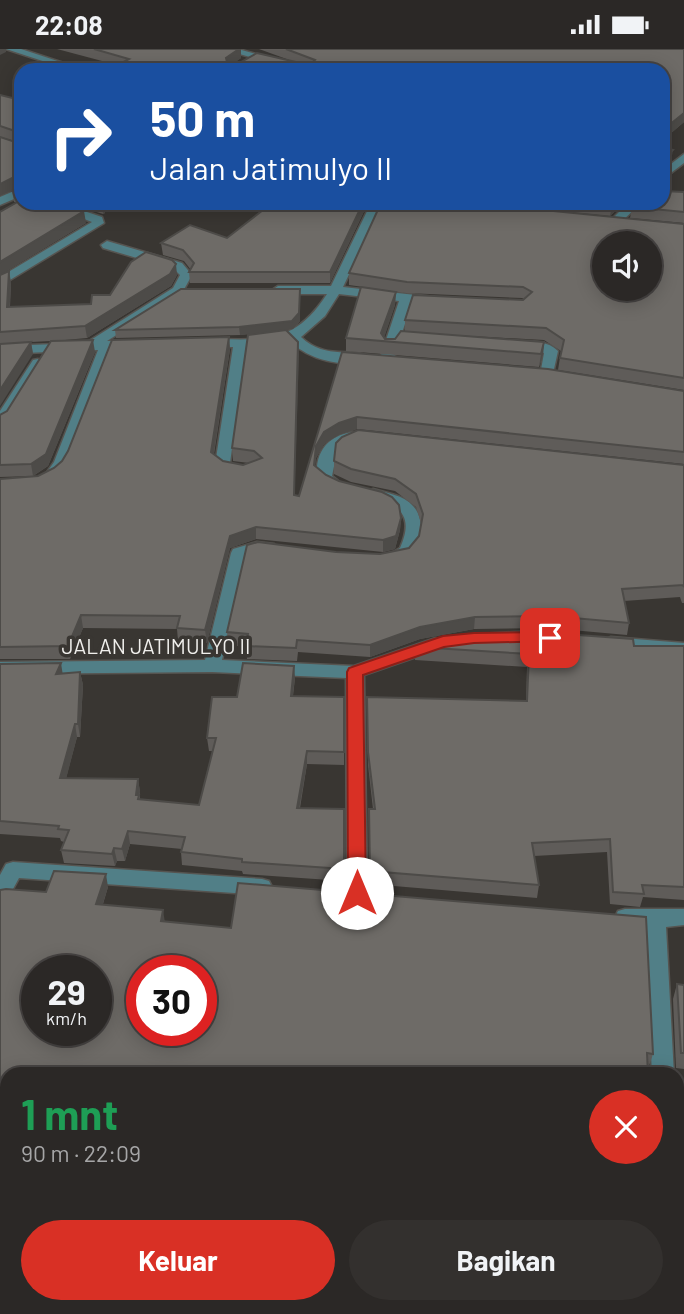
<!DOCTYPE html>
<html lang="id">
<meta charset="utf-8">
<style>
:root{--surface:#2b2826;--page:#33302e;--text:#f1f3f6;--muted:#a6a6a7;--line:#474443;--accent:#d93025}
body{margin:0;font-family:Barlow,sans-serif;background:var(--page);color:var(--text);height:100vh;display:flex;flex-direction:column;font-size:26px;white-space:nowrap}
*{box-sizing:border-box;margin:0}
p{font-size:23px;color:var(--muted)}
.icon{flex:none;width:38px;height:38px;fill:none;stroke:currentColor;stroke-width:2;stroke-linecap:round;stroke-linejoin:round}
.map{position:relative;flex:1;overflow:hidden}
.sheet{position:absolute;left:0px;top:1018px;width:684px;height:247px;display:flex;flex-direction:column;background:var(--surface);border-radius:21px 21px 0 0;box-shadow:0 4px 18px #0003,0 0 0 2px var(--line)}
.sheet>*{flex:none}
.banner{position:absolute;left:14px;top:14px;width:656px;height:147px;border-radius:21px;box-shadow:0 4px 18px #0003,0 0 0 2px var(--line);background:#1a4fa0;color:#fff;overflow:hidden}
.buttons{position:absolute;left:592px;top:182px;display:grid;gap:14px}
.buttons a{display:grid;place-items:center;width:70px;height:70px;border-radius:50%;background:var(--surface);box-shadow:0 4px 18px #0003,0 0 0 2px var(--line);font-size:35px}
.speed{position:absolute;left:21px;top:906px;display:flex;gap:14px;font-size:35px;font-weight:700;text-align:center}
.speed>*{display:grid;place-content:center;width:91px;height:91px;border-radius:50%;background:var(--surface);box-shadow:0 4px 18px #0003,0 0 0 2px var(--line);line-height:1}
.speed small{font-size:18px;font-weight:400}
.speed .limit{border:10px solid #d22;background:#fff;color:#111}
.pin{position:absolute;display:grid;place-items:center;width:60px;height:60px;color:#fff;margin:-30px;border-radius:14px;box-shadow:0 4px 10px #0006}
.me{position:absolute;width:77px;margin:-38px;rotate:0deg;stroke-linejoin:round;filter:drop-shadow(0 0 5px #0008)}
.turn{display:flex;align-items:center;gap:24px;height:147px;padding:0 21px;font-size:32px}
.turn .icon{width:91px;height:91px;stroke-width:2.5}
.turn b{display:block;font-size:49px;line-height:60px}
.round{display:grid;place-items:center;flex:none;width:74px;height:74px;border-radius:37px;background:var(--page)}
.head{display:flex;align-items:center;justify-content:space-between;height:119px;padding:0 21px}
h1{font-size:42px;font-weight:700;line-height:52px;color:#1e9e55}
.action{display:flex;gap:14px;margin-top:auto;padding:14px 21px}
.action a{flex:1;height:80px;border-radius:42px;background:var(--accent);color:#fff;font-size:28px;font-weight:700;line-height:80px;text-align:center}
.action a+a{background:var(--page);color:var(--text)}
.status{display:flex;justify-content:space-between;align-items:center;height:49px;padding:0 35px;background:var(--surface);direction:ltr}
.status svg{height:19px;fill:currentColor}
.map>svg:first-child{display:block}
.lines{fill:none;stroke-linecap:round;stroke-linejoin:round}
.minor-casing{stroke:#565450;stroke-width:3}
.minor{fill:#517f87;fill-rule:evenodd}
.wall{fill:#5f5c59}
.shaded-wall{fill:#4d4b48}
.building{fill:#6e6b67;stroke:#4d4b48;stroke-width:2;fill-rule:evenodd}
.route{fill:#d93025;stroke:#8d1f18;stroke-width:2}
.labels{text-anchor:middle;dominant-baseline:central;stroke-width:7;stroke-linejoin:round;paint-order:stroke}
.street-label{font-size:21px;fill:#f0efec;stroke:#393632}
</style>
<div class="status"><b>22:08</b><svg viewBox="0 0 49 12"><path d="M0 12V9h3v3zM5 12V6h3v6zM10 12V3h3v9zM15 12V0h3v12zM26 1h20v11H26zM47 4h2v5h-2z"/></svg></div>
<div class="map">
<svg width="684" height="1265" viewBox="0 0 684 1265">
<rect width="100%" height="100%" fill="#393632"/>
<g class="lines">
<defs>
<g id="minor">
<path d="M6,0H21L85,21H70Z"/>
<path d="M222,0H238L313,21H296Z"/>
<path d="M684,105V114L663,130V121Z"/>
<path d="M21,139V147L0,156V148Z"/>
<path d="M42,154H60L102,168L104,174L0,237V228L92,173Z"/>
<path d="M371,154H383L343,238L434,248L440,252L434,256L412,253L393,312L386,316L379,312L399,252L339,245L325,267L301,288C327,313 355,296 372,310L370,313C343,318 310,312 290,292L246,298L230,414L246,421L239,425L217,419L215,416L233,298H205L198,294L205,290C261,290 293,298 327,245H278L272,241L278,237H331Z"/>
<path d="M628,154H641L617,177H609V173Z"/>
<path d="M107,192L182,214L192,226L182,244L107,292H132L139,296L132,300L112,301L68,413L54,433H44L42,430L54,413L98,301L0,305V297L86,294L173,239L180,226L174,220L103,199L101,196Z"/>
<path d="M522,292C535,293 548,292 558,302L552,329H542L540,326L544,304L517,299V293Z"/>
<path d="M38,310L45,314L5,376L0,377V362L33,311Z"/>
<path d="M353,383L365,385L367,388C360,396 347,390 338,398L332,427L347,439L344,442C332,445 323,438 317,427C315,402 329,386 353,383Z"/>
<path d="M373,440C386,444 404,446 413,457C425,469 423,496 411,508C405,513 397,514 390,515L382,510L400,499C415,465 399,456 368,448L365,445Z"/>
<path d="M257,493L274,495L276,499L274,503L246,507L222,611L354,617L436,589L445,595L442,599L364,626L367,844L364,850L357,852L350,850L347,844L346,629L212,623L0,625V613L205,611L231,504L233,500Z"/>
<path d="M611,588L684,594V606L605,598L602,594L605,590Z"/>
<path d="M13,813L262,830L269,832L272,838L269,844L262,846L19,829L7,851L0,853V826L6,815Z"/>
<path d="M625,860H684V876L666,878L674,1026H652L645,878L618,874L615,868L618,862Z"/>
<path d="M0,1103L7,1105V1127L0,1125Z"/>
<path d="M677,1147L684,1150V1232L677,1230Z"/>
<rect x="318" y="1258" width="26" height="7"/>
<path d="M499,1258H549L552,1265H502Z"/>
</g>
</defs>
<!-- minor casing -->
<use href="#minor" class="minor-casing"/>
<!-- minor -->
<use href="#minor" class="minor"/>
</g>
<!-- wall -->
<g class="wall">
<path d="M57,0H241V9L235,13L292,12L259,0H684V73L663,91V21L117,16Z"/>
<path d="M0,46L21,51V154L86,174L0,226L16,153H14L12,142L16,139L0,147L19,93L0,88Z"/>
<path d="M684,143V174L630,169L632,158Z"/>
<path d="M68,154H104L105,164L103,165Z"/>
<path d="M272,154H368L330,234H190L189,223L191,221L184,212L163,206L161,194L227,189Z"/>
<path d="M478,154H624L610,167Z"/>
<path d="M684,175V341L558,321L561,302L544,291L453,286L544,293L543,306L539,318L346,302V289L396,243L395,256L384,288L385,290H395L405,282V271L524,250L522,249L406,244L349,236V224Z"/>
<path d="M0,226L11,233L10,258L91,255L110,246L177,226L171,237L87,289L54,292L95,303L48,417L33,427L0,428V366L7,362L51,292L31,293L33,305L0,295Z"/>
<path d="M300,272L293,280L240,286L116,289L115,281Z"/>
<path d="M229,288L230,300L214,405L223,412L243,416L249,414L233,412L232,399L298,293L294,446L299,447L342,303L684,342V415L357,380L339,386L324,395L316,409L315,417L326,426L401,469L400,481L395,500L383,503L256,490L230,499L207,594L178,592L177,580L83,579L70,610H0V430L38,427L54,419Z"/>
<path d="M334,412L684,416V554H682L680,548L624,552L629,574L627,586L549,579L474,580L420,590L370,608L298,603L297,612L247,610L246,598L228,596L227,583L336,503L380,505L409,499L419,487L421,474L416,458L395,442L351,433L334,425Z"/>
<path d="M634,597H684V851L643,848L640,858L610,855L607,803L534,807L539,836L537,849L370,835L369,773L373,760L368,716L367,648L526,652L527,618L415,611L416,598Z"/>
<path d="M0,615L63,625L80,623L83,636L80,688H77L66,729L138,730L140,743V750L199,756L213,702H209L207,689L237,648L295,629L293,647L344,648V716L307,715L300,759L344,760V832L243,825L242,822L182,816L181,803L182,800L130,795L125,812H117L115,817L64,814L61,801L64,793L61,792L60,789L0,785Z"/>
<path d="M108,838L103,855L653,1005L649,1017L7,1026V1046H0V841L46,843Z"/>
<path d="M677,935L684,936V1020L676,1019L673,950Z"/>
</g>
<!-- shaded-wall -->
<g class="shaded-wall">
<path d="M0,0H6V3L0,6Z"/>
<path d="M239,0H241V9L227,19L226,9Z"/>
<path d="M684,64V73L663,91V81Z"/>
<path d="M673,101L671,112L663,119V110Z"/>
<path d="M20,125L21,137L0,147V135Z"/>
<path d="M102,154H104L105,164L103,165Z"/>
<path d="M363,154H368L330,234V223Z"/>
<path d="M614,154H624L610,167L612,156Z"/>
<path d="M84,162L86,174L0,226V213Z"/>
<path d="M176,215L177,226L171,237L87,289L85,277Z"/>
<path d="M9,222L11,233L9,270L7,258Z"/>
<path d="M300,240V272L293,280L240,286L239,278Z"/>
<path d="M396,243L395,256L383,292L381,284Z"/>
<path d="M229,288L230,300L212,416L211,403Z"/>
<path d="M93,291L95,303L48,417L33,427L31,415Z"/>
<path d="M31,293L33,305L0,357V341Z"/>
<path d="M298,293L299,305L294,459V446Z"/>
<path d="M544,293L543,306L539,318L541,305Z"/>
<path d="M357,368V380L339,386L324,395L316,409L314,428L316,397L324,383L339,374Z"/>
<path d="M401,469L400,481L395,500L383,503V491Z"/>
<path d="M256,478V490L230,499L207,594L205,581L230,487Z"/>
<path d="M81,566L83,579L70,610L68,597Z"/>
<path d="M475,568L474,580L420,590L370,608V596L420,578Z"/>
<path d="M61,614L63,627L56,625Z"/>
<path d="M294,617L295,629L291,660V647Z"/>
<path d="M80,623L83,636L80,688L78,675Z"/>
<path d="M75,675L77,688L63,742L60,729Z"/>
<path d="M307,702V715L297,772V759Z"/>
<path d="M138,730L140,743L139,749L141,759L136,746Z"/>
<path d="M128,782L130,795L125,812L122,800Z"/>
<path d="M114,799L117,812L115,817L112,805Z"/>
<path d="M106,825L108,838L99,867L96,855Z"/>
<path d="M163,861L165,874L161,872Z"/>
<path d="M161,1258H167L165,1265H159Z"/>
</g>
<!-- building -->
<g class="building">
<path d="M94,0H239L226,9L227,13H241L257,4L296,13H313L315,11L286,0H684V64L663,81V21H109L129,10Z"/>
<path d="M0,46L21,51V84L0,77Z"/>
<path d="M0,88L18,94L21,92V132L20,125L0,135Z"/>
<path d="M663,98L673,101L663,110Z"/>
<path d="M21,136V144L12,142Z"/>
<path d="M663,142L684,143V163L632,158L635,154H663Z"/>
<path d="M21,151V154H63L84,162L0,213V163Z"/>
<path d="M272,154H363L330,223H189L194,214L183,201L161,194L190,176L227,189Z"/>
<path d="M381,154H474L684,175V329L560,309L564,291L546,279L405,271L413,246L523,251L532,243L523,238L407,233L349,224ZM604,194H649V240H604Z"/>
<path d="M592,154H614L612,156Z"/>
<path d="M146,203L172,211L176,215L170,225L85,277L0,283V226L9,222L7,258L91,255L92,246H110L131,213Z"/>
<path d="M361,238L396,243L381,284L385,290H395L401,282L544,293L541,305L346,289Z"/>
<path d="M181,240H300L299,264L292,272L239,278L115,281Z"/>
<path d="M286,281L298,293L294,446L299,447L342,303L548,320L684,342V403L357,368L339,374L324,383L316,397L314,416L326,426L339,432L382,443L392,448L399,456L401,469L396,487L383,491L256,478L230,487L205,581L177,579L180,567L81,566L68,597L0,598V430L38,427L54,419L62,412L68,402L112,291L229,288L211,403L223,412L243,416L262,409L254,402L232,399L248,286Z"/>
<path d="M93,291L46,405L31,415L0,416V366L7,362L51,292Z"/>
<path d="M31,293L0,341V295Z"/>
<path d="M358,381L684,416V538L683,536L622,540L629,574L551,567L475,568L420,578L370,596L297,591L296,599L246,597L248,585L227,583L247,496L258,493L336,503L380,505L409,499L419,487L423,465L416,445L395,430L351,420L334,412L336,394L342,388Z"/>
<path d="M523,582L633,590L634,597H684V838L642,836L644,845L613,843L610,790L532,794L539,836L370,822L369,760H375L368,703L367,648L527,652L529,605L416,598L473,585Z"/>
<path d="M61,614L56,625L80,623L78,675H75L60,729L138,730L136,746H139L138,750L199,756L216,689H207L212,648H237L243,614L294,617L291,647L344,648V703L307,702L297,759L344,760V820L242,813V810L181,803L185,788L128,782L122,800L114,799L112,805L61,801L69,781L58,780L59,777L0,772V615Z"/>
<path d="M54,822L106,825L96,855L163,861L161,872L231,879L238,834L646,868L653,1005L647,1004L648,1026H7V1035L0,1034V841L6,840L46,843ZM37,922H96V982H37ZM142,922H201V982H142Z"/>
<path d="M677,935L684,936V1004H681Z"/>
<path d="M0,1137L7,1139V1258H161L159,1265H0Z"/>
<rect x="677" y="1166" width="2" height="50"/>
<path d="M210,1258H300V1265H209Z"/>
<path d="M391,1260L426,1263V1265H391Z"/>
</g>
<!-- route -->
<path class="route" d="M550,583L557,589L555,592L474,594L444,598L363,626L366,844L363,849L357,852L351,849L348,844L347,623L349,619L443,587L474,584Z"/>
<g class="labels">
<!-- street labels -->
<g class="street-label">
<text x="156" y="596">JALAN JATIMULYO II</text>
</g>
</g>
</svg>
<div class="buttons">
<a><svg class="icon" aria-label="sound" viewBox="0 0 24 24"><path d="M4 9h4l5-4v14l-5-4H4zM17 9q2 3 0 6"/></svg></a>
</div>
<div class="speed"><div>29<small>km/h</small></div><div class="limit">30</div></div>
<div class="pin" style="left:550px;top:589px;background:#d93025"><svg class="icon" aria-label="arrive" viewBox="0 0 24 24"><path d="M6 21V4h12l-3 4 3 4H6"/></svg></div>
<svg class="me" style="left:357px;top:844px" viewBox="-20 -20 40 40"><circle r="19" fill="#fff"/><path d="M0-13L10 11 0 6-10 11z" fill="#d93025"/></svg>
<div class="banner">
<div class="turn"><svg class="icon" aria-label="right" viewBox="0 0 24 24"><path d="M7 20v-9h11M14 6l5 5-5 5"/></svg><div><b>50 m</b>Jalan Jatimulyo II</div></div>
</div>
<section class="sheet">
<div class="head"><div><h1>1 mnt</h1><p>90 m · 22:09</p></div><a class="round" style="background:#d93025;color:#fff"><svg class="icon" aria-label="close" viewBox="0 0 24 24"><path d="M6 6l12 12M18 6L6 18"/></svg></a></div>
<div class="action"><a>Keluar</a><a>Bagikan</a></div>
</section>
</div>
